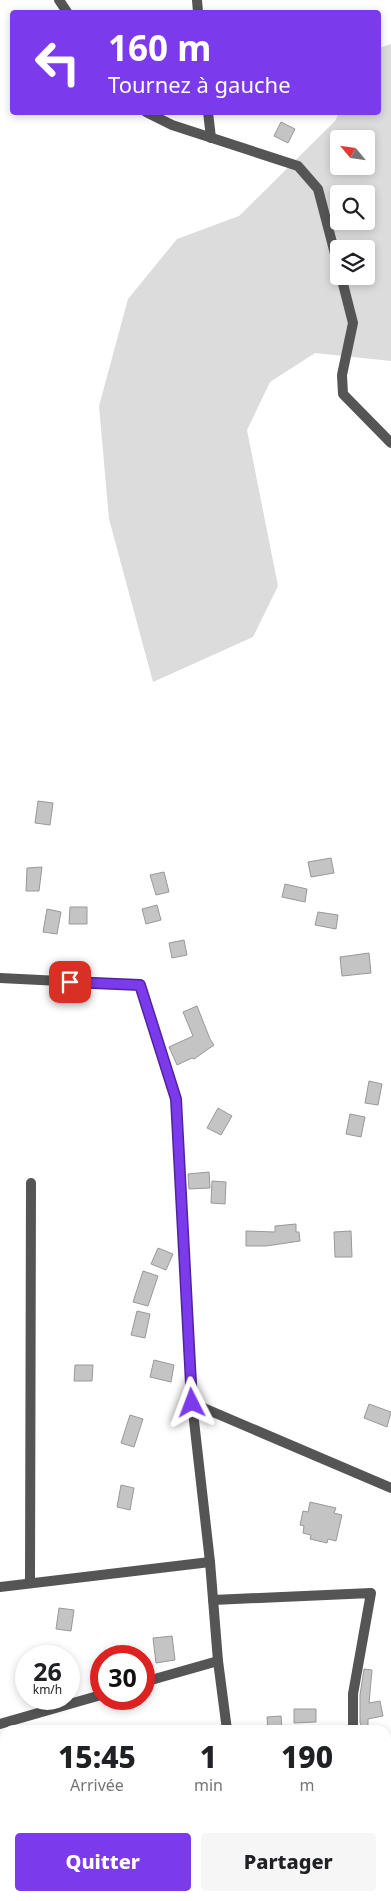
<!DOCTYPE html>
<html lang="fr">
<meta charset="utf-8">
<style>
:root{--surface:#fff;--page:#f6f6f6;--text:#202124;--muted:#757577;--accent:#7c3aed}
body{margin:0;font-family:"Noto Sans",sans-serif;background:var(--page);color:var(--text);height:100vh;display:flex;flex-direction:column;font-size:19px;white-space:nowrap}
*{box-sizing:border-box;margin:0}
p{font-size:16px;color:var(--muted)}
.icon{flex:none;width:28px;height:28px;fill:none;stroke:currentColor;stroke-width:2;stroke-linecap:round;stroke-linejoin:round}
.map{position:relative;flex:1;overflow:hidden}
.drawer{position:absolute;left:0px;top:1725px;width:391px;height:176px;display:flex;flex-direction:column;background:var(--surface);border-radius:15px 15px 0 0;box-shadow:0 2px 8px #0003}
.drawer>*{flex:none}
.top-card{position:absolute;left:10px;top:10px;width:371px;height:105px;border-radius:5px;box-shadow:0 2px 8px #0003;background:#7c3aed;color:#fff;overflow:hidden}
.needle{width:32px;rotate:299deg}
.fabs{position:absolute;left:330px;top:130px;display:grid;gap:10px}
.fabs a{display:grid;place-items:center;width:45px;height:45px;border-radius:5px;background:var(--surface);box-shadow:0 2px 8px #0003;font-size:25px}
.speed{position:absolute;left:15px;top:1645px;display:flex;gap:10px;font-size:25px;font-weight:700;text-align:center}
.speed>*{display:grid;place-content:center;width:65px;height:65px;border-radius:50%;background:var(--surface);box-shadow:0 2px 8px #0003;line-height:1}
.speed small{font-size:12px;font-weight:400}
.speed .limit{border:8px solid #d22;background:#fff;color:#111}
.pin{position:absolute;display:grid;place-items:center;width:42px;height:42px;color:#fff;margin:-21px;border-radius:10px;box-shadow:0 2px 8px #0006}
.me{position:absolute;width:55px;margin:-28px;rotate:357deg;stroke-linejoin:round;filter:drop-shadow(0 0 4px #0008)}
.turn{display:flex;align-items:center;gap:18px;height:105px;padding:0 15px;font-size:22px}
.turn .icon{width:65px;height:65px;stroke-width:2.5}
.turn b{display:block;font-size:35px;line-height:42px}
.eta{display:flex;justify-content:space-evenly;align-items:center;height:85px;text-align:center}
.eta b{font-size:30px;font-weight:800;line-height:35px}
.primary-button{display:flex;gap:10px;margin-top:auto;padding:10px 15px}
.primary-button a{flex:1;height:58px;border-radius:5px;background:var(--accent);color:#fff;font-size:20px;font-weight:800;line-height:58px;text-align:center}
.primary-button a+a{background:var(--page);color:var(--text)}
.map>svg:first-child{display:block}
.green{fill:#dcdcdc;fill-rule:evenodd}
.building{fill:#c4c4c4;stroke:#999}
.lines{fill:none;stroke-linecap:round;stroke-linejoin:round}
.street{stroke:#555;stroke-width:10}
.route-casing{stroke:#51269a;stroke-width:12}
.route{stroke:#7c3aed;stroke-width:9}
</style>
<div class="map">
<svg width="391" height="1901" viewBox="0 0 391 1901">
<rect width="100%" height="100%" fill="#fff"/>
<!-- green -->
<g class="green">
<path d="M391,44V361L315,353L270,382L247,430L278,586L253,637L153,682L109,519L99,406L128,299L177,239L239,216L335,121L339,113L379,112V48ZM339,139H366V166H339ZM339,194H366V221H339ZM339,249H366V276H339Z"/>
<path d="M0,1791L5,1792V1896H152L160,1901H0Z"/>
</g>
<!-- building -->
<g class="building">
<path d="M281,122L295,129L288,143L274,136Z"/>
<path d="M38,801L53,803L50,825L35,823Z"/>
<path d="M331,858L334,873L311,877L308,862Z"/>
<path d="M42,867L39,891H26L27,868Z"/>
<path d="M164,872L169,892L156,895L150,875Z"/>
<path d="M285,884L307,889L305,902L282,897Z"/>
<path d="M157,905L161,920L146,924L142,909Z"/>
<path d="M70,907H87V924H69Z"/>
<path d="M47,909L61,912L57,934L43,932Z"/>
<path d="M318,912L338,915L336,929L315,925Z"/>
<path d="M184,940L187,955L172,958L169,943Z"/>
<path d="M369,953L371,973L342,976L340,957Z"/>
<path d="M197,1006L210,1039L214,1045L194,1059L192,1058L177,1065L169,1047L193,1036L183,1012Z"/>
<path d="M369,1081L382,1084L378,1105L365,1103Z"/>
<path d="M218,1108L232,1116L221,1135L207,1128Z"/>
<path d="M350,1114L365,1117L361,1137L346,1134Z"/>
<path d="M209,1172L210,1188L189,1189L188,1174Z"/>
<path d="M212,1181L226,1182L225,1204L211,1203Z"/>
<path d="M296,1224V1232H299L300,1241L266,1246H246V1231L275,1232V1226Z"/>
<path d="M351,1231L352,1257H335L334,1232Z"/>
<path d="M158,1248L173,1254L166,1270L151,1264Z"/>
<path d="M143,1271L158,1276L148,1306L133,1302Z"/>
<path d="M137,1311L150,1314L145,1338L131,1335Z"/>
<path d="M154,1360L174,1365L171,1382L150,1377Z"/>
<path d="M75,1365H93L92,1381H74Z"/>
<path d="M369,1404L391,1412L387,1427L364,1418Z"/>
<path d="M130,1415L143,1419L134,1447L121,1443Z"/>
<path d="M121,1485L134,1488L130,1510L117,1507Z"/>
<path d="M310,1502L336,1508L334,1513L342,1515L336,1541L328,1539L327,1543L310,1539L311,1535L303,1533L304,1526L300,1525L303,1511L308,1512Z"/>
<path d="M59,1608L74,1610L71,1631L56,1629Z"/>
<path d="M172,1636L175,1660L156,1663L153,1638Z"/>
<path d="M364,1669L372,1670L369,1703L380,1701L383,1716L368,1719V1730H362L360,1722V1695Z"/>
<path d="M294,1709H316V1722L294,1723Z"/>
<path d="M281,1716L282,1730H268L267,1717Z"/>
</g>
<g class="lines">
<!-- street -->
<g class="street">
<path d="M59,0L67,12"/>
<path d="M197,0L198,12"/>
<path d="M146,112L172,125L298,166L318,189L339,269"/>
<path d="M208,112L211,138"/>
<path d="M341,276L353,323L342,375L343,394L391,443"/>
<path d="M0,978L140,985L176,1099L192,1403L210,1562L218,1661L227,1730"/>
<path d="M192,1403L391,1488"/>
<path d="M30,1583L31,1183"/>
<path d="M0,1587L210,1562"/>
<path d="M213,1600L371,1593L353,1694V1730"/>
<path d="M144,1682L218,1661"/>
<path d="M0,1724L101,1695"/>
<path d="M0,1871L5,1870"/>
<path d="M211,1896L212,1901"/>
</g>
</g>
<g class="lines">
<defs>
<path id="route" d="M70,982L140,985L176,1099L192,1403"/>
</defs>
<!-- route casing -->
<use href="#route" class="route-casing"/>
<!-- route -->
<use href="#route" class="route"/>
</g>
</svg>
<div class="fabs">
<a><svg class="needle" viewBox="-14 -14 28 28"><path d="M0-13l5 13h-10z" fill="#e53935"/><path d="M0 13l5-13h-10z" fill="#757577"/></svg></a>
<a><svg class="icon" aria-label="search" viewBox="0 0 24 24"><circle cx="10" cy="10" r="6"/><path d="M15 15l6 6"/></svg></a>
<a><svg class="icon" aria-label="layers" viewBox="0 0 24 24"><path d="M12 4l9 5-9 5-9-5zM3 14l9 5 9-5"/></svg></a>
</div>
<div class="speed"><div>26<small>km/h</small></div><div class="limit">30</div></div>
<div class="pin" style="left:70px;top:982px;background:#d93025"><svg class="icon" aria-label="arrive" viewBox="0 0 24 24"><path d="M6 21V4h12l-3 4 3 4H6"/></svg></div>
<svg class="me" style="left:192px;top:1403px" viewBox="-20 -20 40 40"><path d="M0-17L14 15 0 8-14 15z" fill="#7c3aed" stroke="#fff" stroke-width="4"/></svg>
<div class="top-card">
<div class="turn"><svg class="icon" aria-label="left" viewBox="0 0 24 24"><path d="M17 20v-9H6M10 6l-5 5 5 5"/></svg><div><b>160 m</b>Tournez à gauche</div></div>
</div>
<section class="drawer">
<div class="eta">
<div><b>15:45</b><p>Arrivée</p></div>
<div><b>1</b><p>min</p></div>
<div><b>190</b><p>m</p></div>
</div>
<div class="primary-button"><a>Quitter</a><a>Partager</a></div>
</section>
</div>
